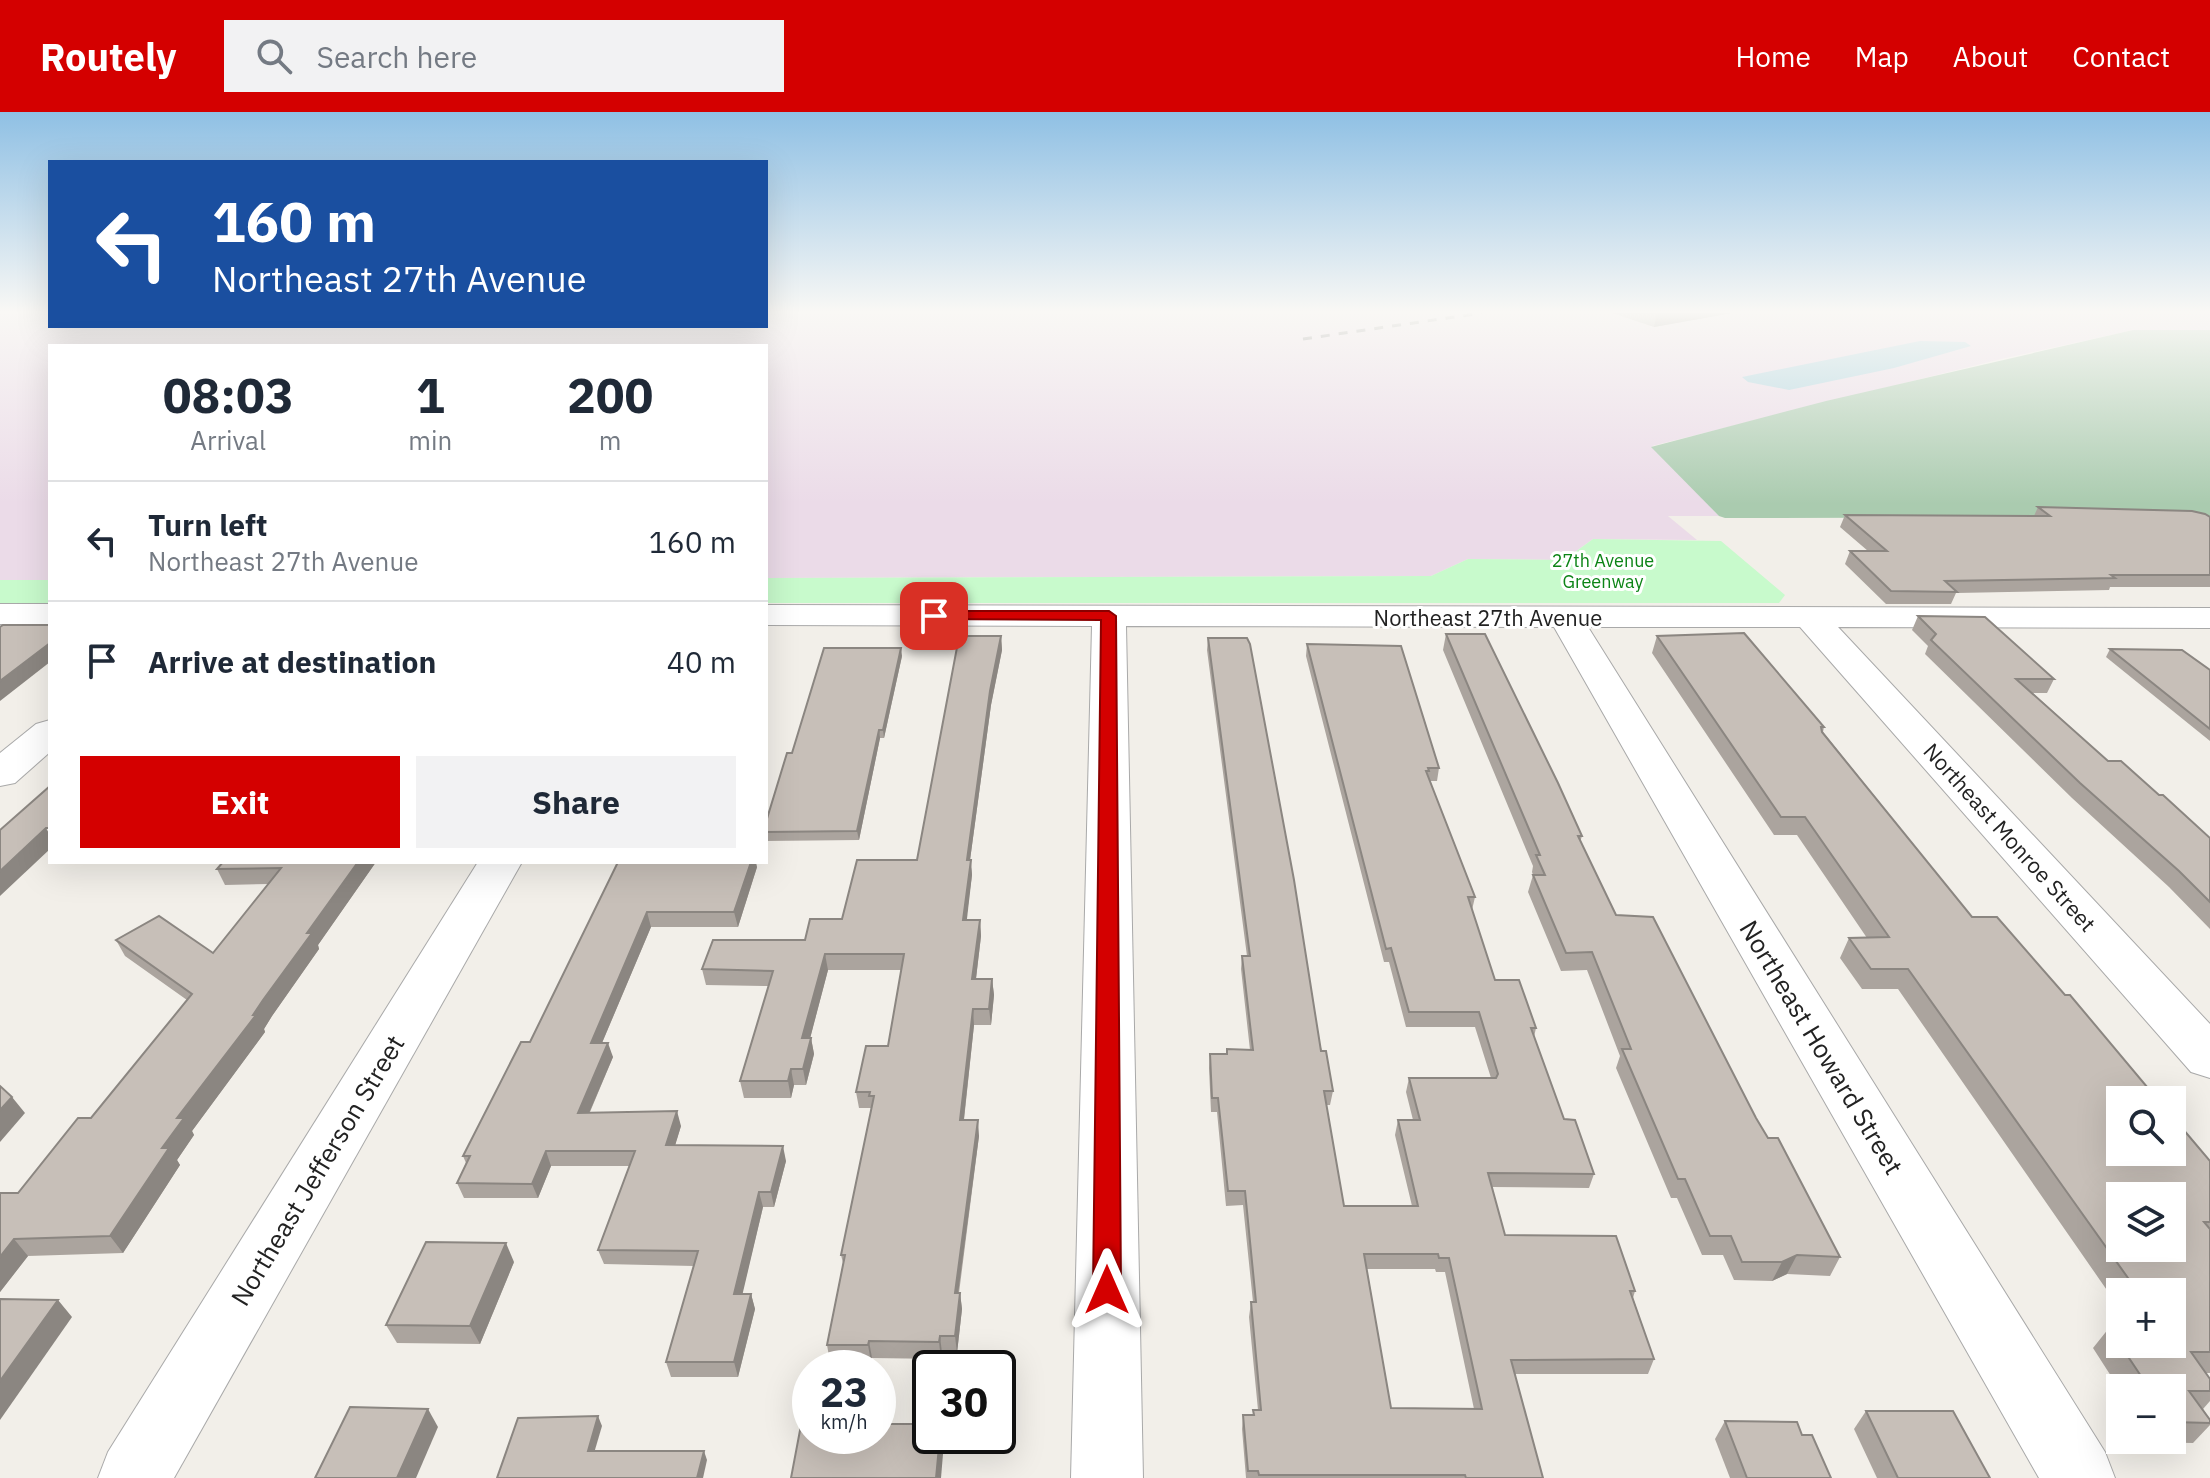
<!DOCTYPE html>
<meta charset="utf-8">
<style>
:root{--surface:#fff;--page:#f2f2f3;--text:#1f2937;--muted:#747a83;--line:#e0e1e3;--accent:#d40000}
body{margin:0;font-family:"IBM Plex Sans",sans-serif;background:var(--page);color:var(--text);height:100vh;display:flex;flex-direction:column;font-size:30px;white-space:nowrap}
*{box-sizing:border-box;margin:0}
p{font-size:26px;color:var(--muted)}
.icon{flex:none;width:44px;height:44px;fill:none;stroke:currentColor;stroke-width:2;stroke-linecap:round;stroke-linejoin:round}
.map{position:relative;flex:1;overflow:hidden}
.sheet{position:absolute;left:48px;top:232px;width:720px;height:520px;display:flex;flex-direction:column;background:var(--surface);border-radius:0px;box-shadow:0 8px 32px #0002}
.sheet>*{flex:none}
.top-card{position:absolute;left:48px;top:48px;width:720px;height:168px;border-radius:0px;box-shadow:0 8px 32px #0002;background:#1a4fa0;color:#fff;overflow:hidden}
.buttons{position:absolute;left:2106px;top:974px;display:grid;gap:16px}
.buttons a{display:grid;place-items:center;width:80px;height:80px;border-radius:0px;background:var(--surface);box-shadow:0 8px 32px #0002;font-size:40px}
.speed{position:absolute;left:792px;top:1238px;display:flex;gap:16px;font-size:40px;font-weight:700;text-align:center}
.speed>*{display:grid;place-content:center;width:104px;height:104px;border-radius:50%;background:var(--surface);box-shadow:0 8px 32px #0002;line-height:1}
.speed small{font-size:20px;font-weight:400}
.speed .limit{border:4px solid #111;border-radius:12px;background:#fff;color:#111}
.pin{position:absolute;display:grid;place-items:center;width:68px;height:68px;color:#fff;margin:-34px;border-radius:16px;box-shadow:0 4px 12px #0006}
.me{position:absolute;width:88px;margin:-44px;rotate:0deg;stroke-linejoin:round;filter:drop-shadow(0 0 6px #0008)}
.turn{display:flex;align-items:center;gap:28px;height:168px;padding:0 32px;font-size:36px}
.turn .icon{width:104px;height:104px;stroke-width:2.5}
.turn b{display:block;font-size:56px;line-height:68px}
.eta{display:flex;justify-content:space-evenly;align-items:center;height:136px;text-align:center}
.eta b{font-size:48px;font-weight:700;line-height:56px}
.button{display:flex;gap:16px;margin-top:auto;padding:16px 32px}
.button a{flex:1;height:92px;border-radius:0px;background:var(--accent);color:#fff;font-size:32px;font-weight:700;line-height:92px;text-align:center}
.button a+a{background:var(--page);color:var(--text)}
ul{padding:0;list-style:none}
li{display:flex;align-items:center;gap:24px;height:120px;padding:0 32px;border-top:2px solid var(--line)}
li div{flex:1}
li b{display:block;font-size:30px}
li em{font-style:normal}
header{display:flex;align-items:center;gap:48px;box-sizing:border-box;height:112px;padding:0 40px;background:var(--accent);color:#fff}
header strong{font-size:38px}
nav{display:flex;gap:44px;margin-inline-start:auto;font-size:28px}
.search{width:560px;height:72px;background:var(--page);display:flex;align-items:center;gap:20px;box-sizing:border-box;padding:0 28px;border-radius:0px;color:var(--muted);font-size:30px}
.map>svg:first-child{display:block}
.industrial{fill:#ebdbe8}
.cemetery{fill:#aacbaf}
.park{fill:#c8facc}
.water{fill:#aad3df}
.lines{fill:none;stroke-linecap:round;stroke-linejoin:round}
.minor-casing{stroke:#a9a9a9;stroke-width:2}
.minor{fill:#fff;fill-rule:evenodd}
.rail{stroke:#707070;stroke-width:3;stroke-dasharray:9 9;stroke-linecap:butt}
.wall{fill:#aba49e;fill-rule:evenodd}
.shaded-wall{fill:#8b8681}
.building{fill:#c7bfb8;stroke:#8b8681;stroke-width:2;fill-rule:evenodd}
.route{fill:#d40000;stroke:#8a0000;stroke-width:2}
.labels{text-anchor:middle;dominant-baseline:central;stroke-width:6;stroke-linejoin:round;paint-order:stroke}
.far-park-label{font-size:18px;fill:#0c8416;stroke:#fff}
.street-label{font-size:22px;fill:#222;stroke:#fff}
.near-street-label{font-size:26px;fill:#222;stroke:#fff}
</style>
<header>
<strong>Routely</strong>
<div class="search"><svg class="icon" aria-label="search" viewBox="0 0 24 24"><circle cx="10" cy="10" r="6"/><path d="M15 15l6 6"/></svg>Search here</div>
<nav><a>Home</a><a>Map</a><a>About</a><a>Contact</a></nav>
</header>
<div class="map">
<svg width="2210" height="1366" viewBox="0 0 2210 1366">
<rect width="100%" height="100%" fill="#f2efe9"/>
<!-- industrial -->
<path class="industrial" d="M0,201H50V214H766V201H2210V218H2133L2001,247L1652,334L1719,404H1668L1697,428L1593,427L1564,448L1468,447L1431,464L766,466V234H50V468H0Z"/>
<!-- cemetery -->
<path class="cemetery" d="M2133,218H2210V405L1725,406L1719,404L1651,335L1826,289Z"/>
<!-- park -->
<g class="park">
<path d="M1593,427L1721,429L1785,483L1779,491H766V466L1431,464L1468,447L1564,448Z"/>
<rect x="0" y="468" width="50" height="23"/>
</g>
<!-- water -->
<path class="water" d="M1920,229L1965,230L1971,234L1894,256L1789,278L1748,270L1742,265Z"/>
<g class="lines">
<defs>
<g id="minor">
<rect x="0" y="492" width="50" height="20"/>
<path d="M766,493L2210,496V516L1838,515L2210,912V966L2191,960L1800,515H1588L2105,1340L2115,1366H2039L1554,515L1126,514L1143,1366H1071L1092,514L766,513Z"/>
<path d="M50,608V640L15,671L0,674V641L36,612Z"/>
<path d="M478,750H522L174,1366H98L108,1340Z"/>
</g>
</defs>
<!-- minor casing -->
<use href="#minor" class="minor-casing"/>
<!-- minor -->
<use href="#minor" class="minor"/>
<!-- rail -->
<path class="rail" d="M1303,227L1482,201"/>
</g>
<!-- wall -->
<g class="wall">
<path d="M1612,201H1732L1654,215Z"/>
<path d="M2038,395L2210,405V475H2110L2109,478L1956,481L1951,492H1886L1845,452L1850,439H1868L1840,415L1845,403L2034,404Z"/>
<path d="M1918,504L2054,567L2047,581H2033L2108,649L2159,683L2210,726V817L2169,775L2072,686L1925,542L1928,534L1912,518Z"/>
<path d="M1446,522L1582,724L1580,730L1616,803L1756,1006L1840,1145L1830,1164L1787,1162L1772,1169L1734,1168L1723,1143H1702L1677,1086H1671L1616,956L1620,944L1587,858L1561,859L1528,780L1533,763L1532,760L1533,754L1443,538Z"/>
<path d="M1001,524L1002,538L991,593L970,748L972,763L966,808H980L981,824L976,867H992L994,883L991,913H974L964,1008L979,1024L959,1181H960L962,1197L957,1241H942L941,1247L872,1246L871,1250H830L827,1233L843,1151L841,1143L871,999V996H859L856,980L888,934L901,858H828L810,926H811L814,942L806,973H794L791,986H744L740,969L769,874L706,873L702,857L805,828L842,807L917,748Z"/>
<path d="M1657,524L1824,615L1823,620L1972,805L2210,1049V1261H2206L2210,1267V1289L2203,1297L2210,1308V1313L2193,1331L2142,1330L2141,1328H2172V1276H2120V1278L2093,1236L2109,1216L2172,1232V1180H2120V1197L1898,877H1862L1840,846L1849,826H1867L1797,723H1774L1652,541Z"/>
<path d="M1208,526L1333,979L1330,993H1326L1344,1094H1412L1395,1023L1398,1008H1413L1406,980L1409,966H1491L1475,915H1406L1389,850H1384L1306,544L1307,532L1439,656L1437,669H1430L1475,785L1472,798L1495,868L1536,916L1534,925L1564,1007L1594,1062L1589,1076L1492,1075L1505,1123L1635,1179L1633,1186L1654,1247L1648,1262H1515L1543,1366H1246L1242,1317L1243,1303H1253V1298H1258L1249,1205L1251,1190H1253L1243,1093L1226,1094L1217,1000H1211L1209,956L1210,942H1226L1227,937L1250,938L1241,857L1242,844H1247L1207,538ZM1367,1157H1435L1436,1160H1445L1474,1297L1391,1296Z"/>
<path d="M2110,537L2210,558V629L2106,545Z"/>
<path d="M902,544L884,626H880L859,728L766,729V710L792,641Z"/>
<path d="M223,750H376L318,833L319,837L272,904L264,917L265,920L192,1019L194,1023L177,1048L180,1053L123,1141L28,1144L0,1180V1081H18L91,1006L187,888L125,844L116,828L213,841L268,772L225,773L217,757Z"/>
<path d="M618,750L757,755L738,815H651L602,931L613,945L590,1000L681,1014L675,1033L786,1049L774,1095H763L742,1182H751L755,1197L738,1265H671L666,1250L694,1154L604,1152L598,1138L630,1054H551L538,1086H464L457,1071L466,1051L463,1044L530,930Z"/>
<path d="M514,1150L480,1232L397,1231L386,1213Z"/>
<path d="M1866,1299L1990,1366H1877L1854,1317Z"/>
<path d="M1725,1309L1802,1323L1831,1366H1730L1715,1327Z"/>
</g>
<!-- shaded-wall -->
<g class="shaded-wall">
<path d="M1657,201H1732L1654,215Z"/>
<path d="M1001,524L1002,538L991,593L968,763L967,748L990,579Z"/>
<path d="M50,531V550L0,589V569Z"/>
<path d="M901,536L902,544L884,626L883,618Z"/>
<path d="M879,618L880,626L859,728L857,719Z"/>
<path d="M46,716L50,723V737L0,784V759Z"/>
<path d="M971,748L972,763L965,824L963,808Z"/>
<path d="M358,750H376L318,833L319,837L272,904L264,917L265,920L192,1019L194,1023L177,1048L180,1053L123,1141L110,1124L162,1036L177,1006L253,903L307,821Z"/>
<path d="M751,750H756L757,755L738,815L734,800Z"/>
<path d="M647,800L651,815L596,945L591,931Z"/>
<path d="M980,808L981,824L974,883L972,867Z"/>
<path d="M825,842L828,858L806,942L802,926Z"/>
<path d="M992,867L994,883L991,913L989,897Z"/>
<path d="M973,897L974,913L962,1024L960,1008Z"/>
<path d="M811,926L814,942L806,973L803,957Z"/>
<path d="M608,931L613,945L583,1015L578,1001Z"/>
<path d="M791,957L794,973L791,986L788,969Z"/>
<path d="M12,985L25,1001L0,1030V998Z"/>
<path d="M677,999L681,1014L671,1047L666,1033Z"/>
<path d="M978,1008L979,1024L956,1197L955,1181Z"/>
<path d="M783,1034L786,1049L774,1095L771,1080Z"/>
<path d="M546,1039L551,1054L538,1086L532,1072Z"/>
<path d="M759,1080L763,1095L739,1197L734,1182Z"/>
<path d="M14,1127L28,1144L0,1180V1145Z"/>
<path d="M506,1131L514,1150L480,1232L470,1214Z"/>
<path d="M1797,1143L1787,1162L1772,1169L1782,1150Z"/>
<path d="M960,1181L962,1197L957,1241L955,1224Z"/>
<path d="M751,1182L755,1197L738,1265L734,1250Z"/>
<path d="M58,1188L72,1205L0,1308V1269Z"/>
<path d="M940,1224L942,1241L941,1247L939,1230Z"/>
<path d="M869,1229L872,1246L871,1250L868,1233Z"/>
<path d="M428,1297L438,1315L416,1366H397Z"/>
<path d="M598,1304L602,1314L592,1348L588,1339Z"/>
<path d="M940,1324H943L944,1330L941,1366H936Z"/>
<path d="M704,1339L707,1348L703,1366H697Z"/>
</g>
<!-- building -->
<g class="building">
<path d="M2038,395L2192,399L2205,402L2210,405V463H2111L2115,466L1945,469L1957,480L1891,479L1850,439H1887L1845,403L2050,404Z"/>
<path d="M1918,504L1985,505L2054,567H2016L2108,649H2121L2159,683H2163L2210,726V790L2179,759L2080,671L1931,528L1936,522Z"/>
<path d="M3,513H50V531L0,569V515Z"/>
<path d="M1744,521L1824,615H1821L1822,620L1972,805H1997L2065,883H2070L2158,988H2120V1040H2172V1004L2210,1049V1110H2204L2210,1117V1240H2191L2210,1267V1279H2189L2210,1308V1311L2172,1310V1276H2149L2109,1216H2120V1232H2172V1180H2138L1908,857H1871L1849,826L1889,825L1805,705H1781L1657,524ZM2120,1084H2172V1136H2120Z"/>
<path d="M1446,522H1485L1558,671L1582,724H1578L1616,803L1653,805L1756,1006L1768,1026H1778L1840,1145L1797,1143L1782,1150H1742L1731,1124H1710L1685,1067H1678L1622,937H1631L1592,840L1566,841L1533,763H1545L1536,743H1540Z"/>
<path d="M962,524H1001L990,579L967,748H971L963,808H980L972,867H992L989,897H973L960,1008H978L955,1181H960L955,1224H940L939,1230L869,1229L868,1233H827L845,1143H841L874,984H869L870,980H856L866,934H888L904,842H825L802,926H811L803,957H791L788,969H740L773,859L702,857L713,828H805L810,807H842L857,748H917L958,530H961Z"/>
<path d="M1208,526H1247L1250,532L1294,768L1321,939H1326L1333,979H1324L1344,1094H1418L1398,1008H1420L1409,966H1496L1498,962L1479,900H1409L1391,836L1386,837L1307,532L1401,534L1439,656H1428L1429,659H1426L1475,785H1468L1495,868H1519L1536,916H1531L1564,1007L1575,1008L1594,1062L1488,1061L1505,1123L1616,1124L1635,1179H1630L1654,1247L1511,1248L1543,1366H1466L1465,1363H1259L1258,1359H1248L1243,1303H1254L1253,1298H1261L1251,1190H1256L1245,1079H1228L1218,986H1212L1210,942H1227V937L1253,938L1242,844H1250ZM1364,1142H1438L1439,1146H1449L1482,1297L1391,1296Z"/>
<path d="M824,536H901L883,618H879L857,719L766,720V710L787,641H792Z"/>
<path d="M2110,537L2182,538L2210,558V617Z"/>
<path d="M50,674V716H46L0,759V718Z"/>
<path d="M223,750H358L307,821H312L263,888L253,903H256L177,1006H184L162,1036H169L110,1124L14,1127L0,1145V1081H18L78,1006H91L192,882L116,828L159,804L213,841L281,756L217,757Z"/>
<path d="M618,750H751L734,800H647L591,931H608L578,1001L677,999L666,1033L783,1034L771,1080H759L734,1182H751L734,1250H666L698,1139L598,1138L635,1039H546L532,1072L457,1071L470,1044H463L521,930H530Z"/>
<path d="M0,974L12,985L0,998Z"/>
<path d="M426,1130L506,1131L470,1214L386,1213Z"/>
<path d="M0,1187L58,1188L0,1269Z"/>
<path d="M350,1295L428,1297L397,1366H315Z"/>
<path d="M1866,1299H1953L1990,1366H1898Z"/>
<path d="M598,1304L588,1339H704L697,1366H497L518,1306Z"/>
<path d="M1725,1309L1797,1310L1802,1323H1812L1831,1366H1747Z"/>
<path d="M878,1312H930V1324H940L936,1366H791L801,1313H810V1324H878Z"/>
</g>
<!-- sky -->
<linearGradient id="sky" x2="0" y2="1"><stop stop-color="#8fc0e4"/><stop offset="0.51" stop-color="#f9f8f5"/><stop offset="1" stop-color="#f9f8f5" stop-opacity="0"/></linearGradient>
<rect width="2210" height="392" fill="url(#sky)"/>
<!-- route -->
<path class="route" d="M934,499H1109L1116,504L1121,1178L1117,1187L1107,1191L1097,1187L1093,1178L1101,508L928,507L926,504Z"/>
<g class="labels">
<!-- far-park labels -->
<g class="far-park-label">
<text x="1603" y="448">27th Avenue<tspan x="1603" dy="21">Greenway</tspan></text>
</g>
<!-- street labels -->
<g class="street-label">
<text x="1488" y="505">Northeast 27th Avenue</text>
<text transform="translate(2010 725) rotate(48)">Northeast Monroe Street</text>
</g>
<!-- near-street labels -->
<g class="near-street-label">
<text transform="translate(1822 935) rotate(59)">Northeast Howard Street</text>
<text transform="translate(317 1058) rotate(-59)">Northeast Jefferson Street</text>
</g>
</g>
</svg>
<div class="buttons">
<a><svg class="icon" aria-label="search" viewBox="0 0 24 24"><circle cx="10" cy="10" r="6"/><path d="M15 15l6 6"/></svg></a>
<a><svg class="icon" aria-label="layers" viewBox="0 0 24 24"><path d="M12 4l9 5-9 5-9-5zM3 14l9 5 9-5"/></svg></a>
<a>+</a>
<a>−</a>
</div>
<div class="speed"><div>23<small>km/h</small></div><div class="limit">30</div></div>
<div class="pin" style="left:934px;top:504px;background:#d93025"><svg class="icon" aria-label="arrive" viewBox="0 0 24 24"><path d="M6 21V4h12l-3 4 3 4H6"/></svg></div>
<svg class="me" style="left:1107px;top:1178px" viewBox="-20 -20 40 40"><path d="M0-17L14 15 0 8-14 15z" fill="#d40000" stroke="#fff" stroke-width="4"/></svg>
<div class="top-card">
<div class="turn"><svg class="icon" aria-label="left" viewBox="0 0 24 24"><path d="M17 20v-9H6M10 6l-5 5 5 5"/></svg><div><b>160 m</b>Northeast 27th Avenue</div></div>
</div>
<section class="sheet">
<div class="eta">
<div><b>08:03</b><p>Arrival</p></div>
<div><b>1</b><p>min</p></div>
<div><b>200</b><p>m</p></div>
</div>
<ul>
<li><svg class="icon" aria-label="left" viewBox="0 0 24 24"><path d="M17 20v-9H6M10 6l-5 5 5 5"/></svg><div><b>Turn left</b><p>Northeast 27th Avenue</p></div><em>160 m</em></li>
<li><svg class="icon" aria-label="arrive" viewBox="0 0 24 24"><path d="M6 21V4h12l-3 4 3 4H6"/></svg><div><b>Arrive at destination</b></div><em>40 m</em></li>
</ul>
<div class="button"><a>Exit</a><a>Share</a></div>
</section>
</div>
